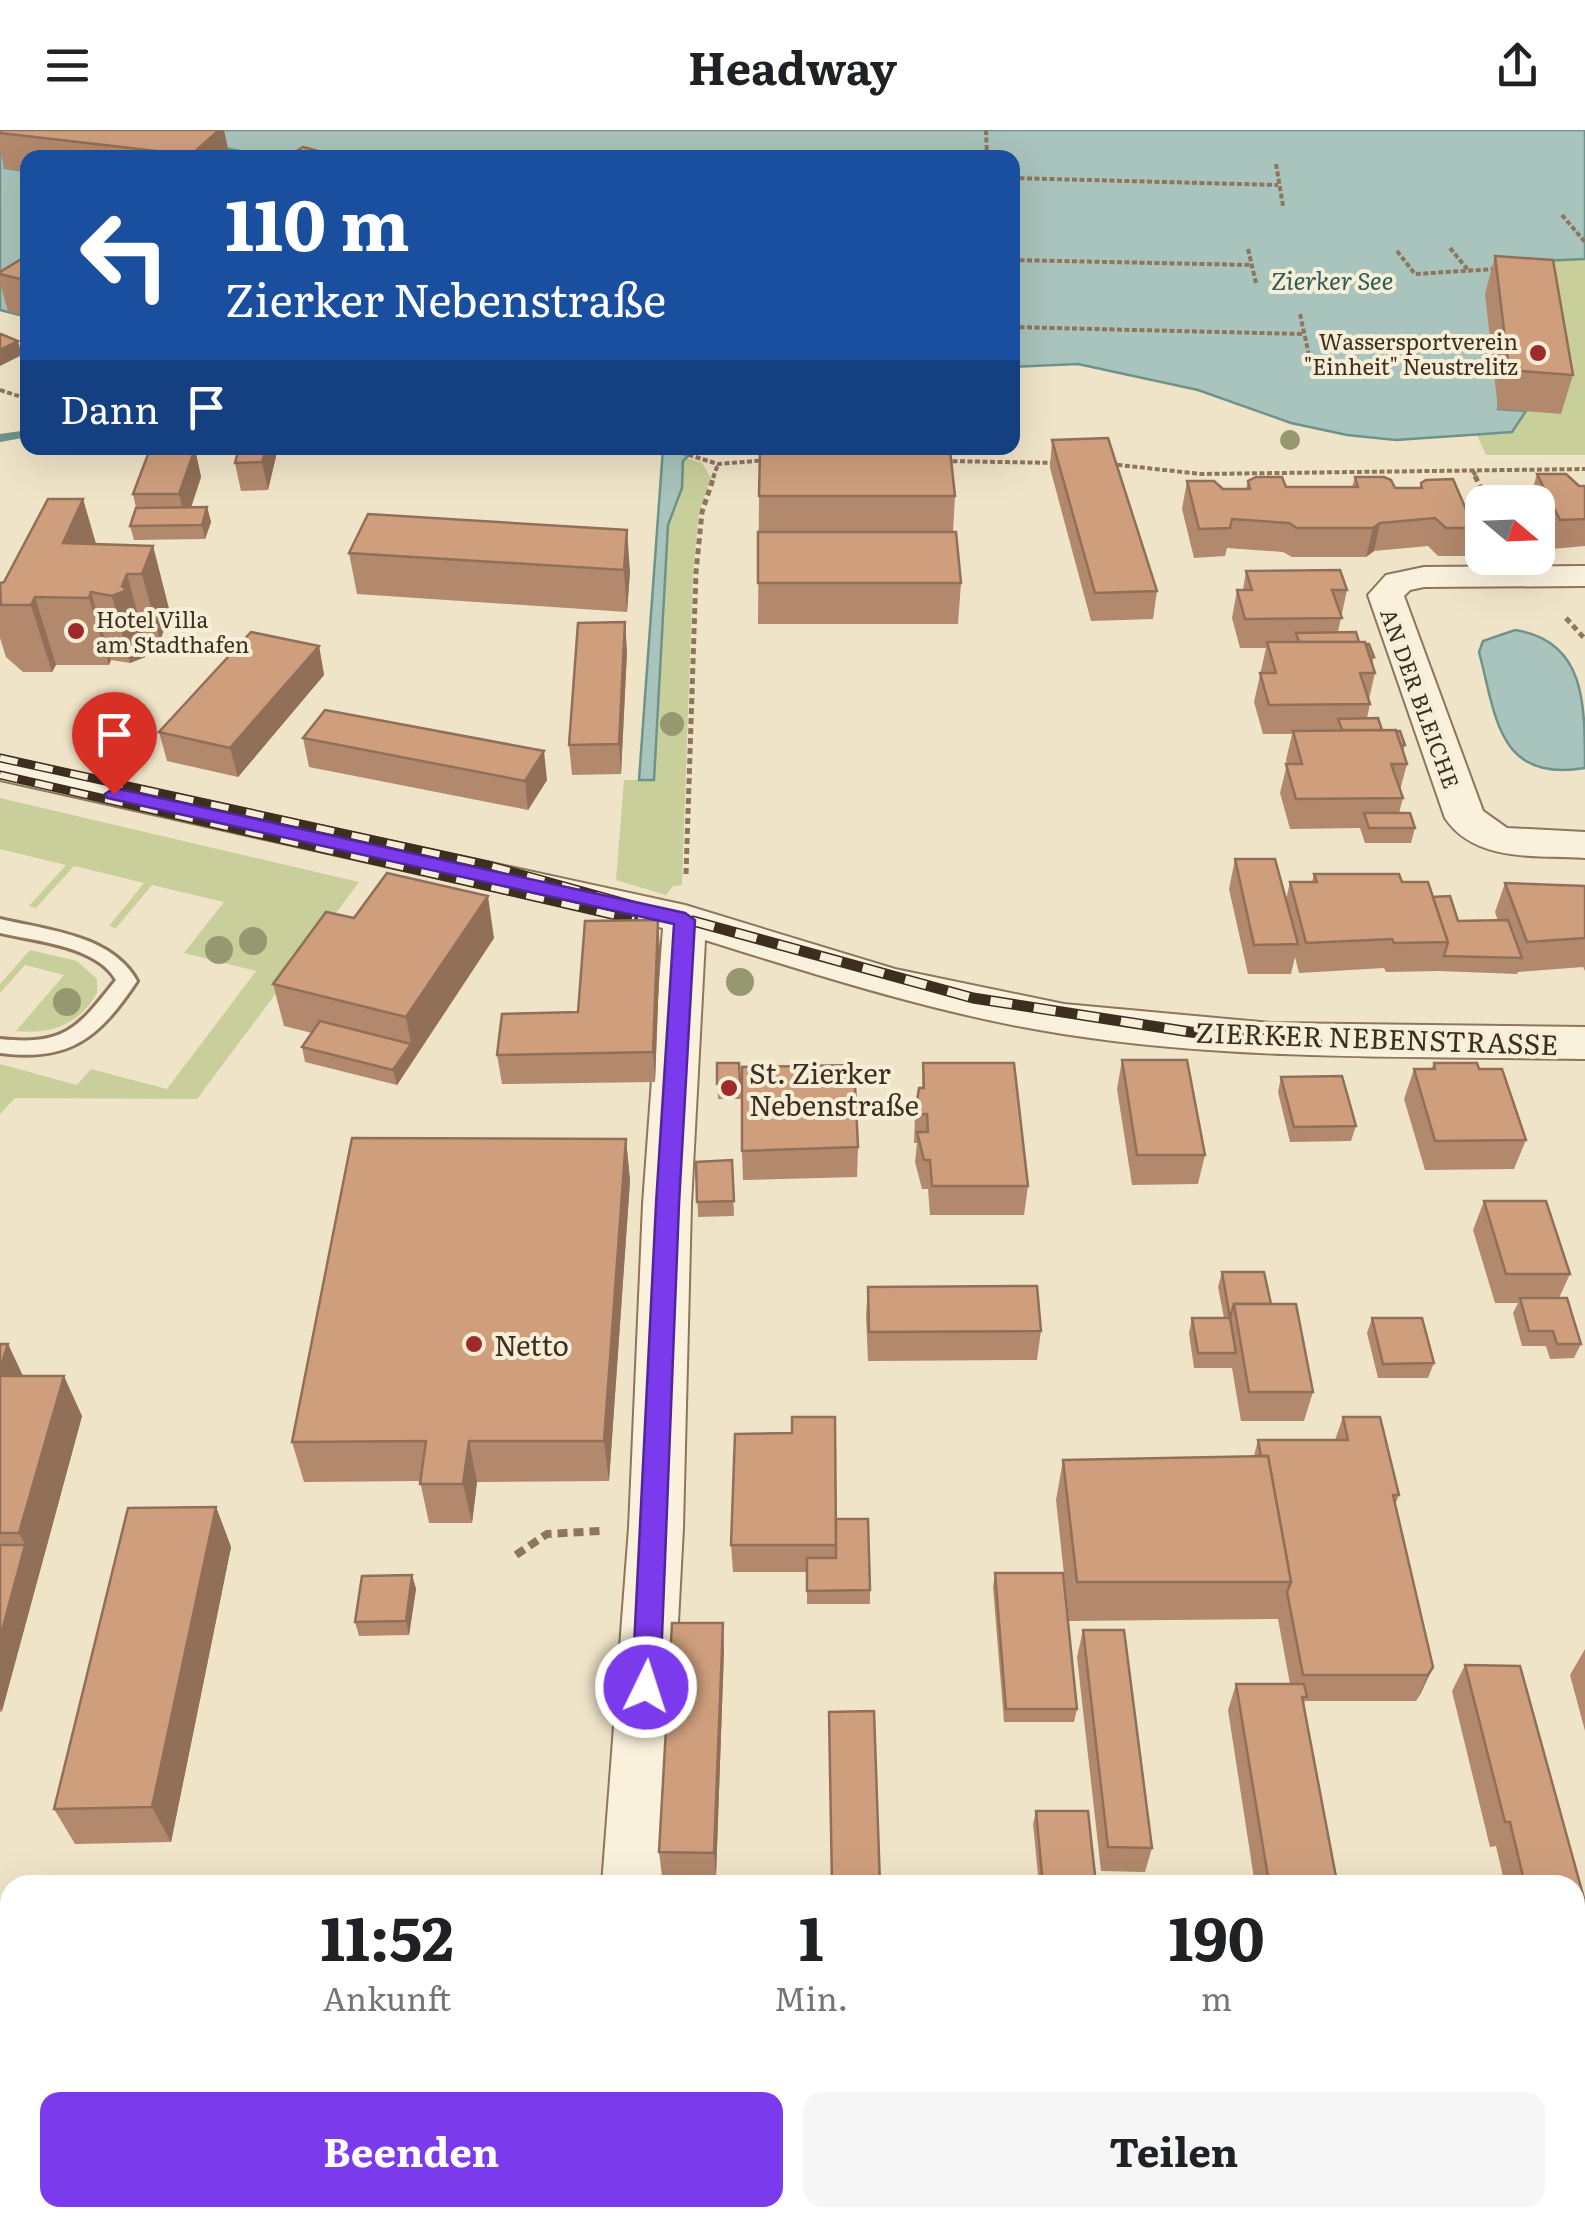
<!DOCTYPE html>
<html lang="de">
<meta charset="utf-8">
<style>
:root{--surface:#fff;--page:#f6f6f6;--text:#202124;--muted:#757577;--accent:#7c3aed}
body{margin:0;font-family:Literata,serif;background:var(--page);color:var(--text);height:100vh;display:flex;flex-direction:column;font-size:38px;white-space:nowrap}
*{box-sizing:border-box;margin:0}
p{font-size:32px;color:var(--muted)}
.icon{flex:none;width:55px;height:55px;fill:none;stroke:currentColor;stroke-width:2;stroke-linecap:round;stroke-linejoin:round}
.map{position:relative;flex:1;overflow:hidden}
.details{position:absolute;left:0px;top:1745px;width:1585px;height:352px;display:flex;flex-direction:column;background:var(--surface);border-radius:30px 30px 0 0;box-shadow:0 10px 40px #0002}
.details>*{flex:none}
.top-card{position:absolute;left:20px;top:20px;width:1000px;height:305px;border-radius:20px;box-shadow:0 10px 40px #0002;background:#1a4fa0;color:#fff;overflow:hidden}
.needle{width:65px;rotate:109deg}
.tools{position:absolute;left:1465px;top:355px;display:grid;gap:20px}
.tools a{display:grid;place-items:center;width:90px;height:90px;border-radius:20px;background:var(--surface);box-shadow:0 10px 40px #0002;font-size:50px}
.pin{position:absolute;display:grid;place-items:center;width:85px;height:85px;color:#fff;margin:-102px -42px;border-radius:50% 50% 50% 0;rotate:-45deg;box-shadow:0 0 10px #0007}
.pin .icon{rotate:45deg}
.me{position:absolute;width:110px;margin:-55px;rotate:4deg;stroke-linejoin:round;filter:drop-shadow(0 0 8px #0008)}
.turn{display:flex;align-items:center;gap:35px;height:210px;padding:0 40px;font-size:45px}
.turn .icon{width:130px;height:130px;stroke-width:2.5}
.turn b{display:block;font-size:70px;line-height:85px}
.then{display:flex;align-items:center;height:95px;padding:0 40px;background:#0003;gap:20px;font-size:38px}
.eta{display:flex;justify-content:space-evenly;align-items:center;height:170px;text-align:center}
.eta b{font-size:60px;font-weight:700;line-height:70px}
.action{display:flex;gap:20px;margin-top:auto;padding:20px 40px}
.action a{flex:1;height:115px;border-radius:20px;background:var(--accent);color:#fff;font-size:40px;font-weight:700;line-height:115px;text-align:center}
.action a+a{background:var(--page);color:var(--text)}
header{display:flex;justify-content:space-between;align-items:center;height:130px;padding:0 40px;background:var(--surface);font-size:45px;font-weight:700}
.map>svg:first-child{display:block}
.green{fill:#c9cf9b}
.water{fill:#a9c4bc;stroke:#6f938a;stroke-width:2.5}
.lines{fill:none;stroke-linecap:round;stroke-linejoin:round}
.stream{fill:#6f938a;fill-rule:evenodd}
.lane-casing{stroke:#8d765c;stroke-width:6}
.street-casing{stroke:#8d765c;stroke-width:4}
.secondary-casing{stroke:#6f573f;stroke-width:5}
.path-far2{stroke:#8d765c;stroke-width:4;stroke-dasharray:5 2.5;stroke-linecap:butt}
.path-far1{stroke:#8d765c;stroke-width:5;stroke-dasharray:6 4;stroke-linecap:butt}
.path{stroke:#8d765c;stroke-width:8;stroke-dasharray:10 6;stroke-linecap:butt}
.lane{fill:#faf1dc;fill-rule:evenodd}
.street{fill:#faf1dc;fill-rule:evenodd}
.secondary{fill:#faf1dc;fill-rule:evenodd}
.rail-far1-casing{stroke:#3d2e20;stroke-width:9}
.rail-casing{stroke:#3d2e20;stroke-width:11}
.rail-far1{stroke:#f7eed8;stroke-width:6;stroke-dasharray:18;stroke-linecap:butt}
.rail{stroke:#f7eed8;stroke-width:8;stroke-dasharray:22;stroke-linecap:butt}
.tree{fill:#96986f}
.wall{fill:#b2896c}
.shaded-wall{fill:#916f58}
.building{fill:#cf9f7d;stroke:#916f58;stroke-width:2.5}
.route{fill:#7c3aed;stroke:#51269a;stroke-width:2.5}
.poi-dot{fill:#9e2a2b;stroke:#f7eed8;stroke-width:4}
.labels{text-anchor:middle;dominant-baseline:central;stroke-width:8;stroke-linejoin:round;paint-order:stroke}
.far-poi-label{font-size:22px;fill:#3d2e20;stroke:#f7eed8;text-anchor:end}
.far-street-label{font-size:22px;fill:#3d2e20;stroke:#f7eed8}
.far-water-label{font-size:25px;font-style:italic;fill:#2f5d5a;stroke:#f7eed8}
.street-label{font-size:28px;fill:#3d2e20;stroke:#f7eed8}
.poi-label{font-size:28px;fill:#3d2e20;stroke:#f7eed8;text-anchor:start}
</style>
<header><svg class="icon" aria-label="menu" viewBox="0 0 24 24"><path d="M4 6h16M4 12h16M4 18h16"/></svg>Headway<svg class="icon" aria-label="share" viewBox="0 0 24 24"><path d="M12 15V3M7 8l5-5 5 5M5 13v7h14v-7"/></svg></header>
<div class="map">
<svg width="1585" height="2097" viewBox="0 0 1585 2097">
<rect width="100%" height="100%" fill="#f0e4c8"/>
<!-- green -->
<g class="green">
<path d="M1585,129V325H1486L1477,305L1512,302L1525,281L1498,279L1485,164L1518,132Z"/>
<path d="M687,328L702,333L711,348L699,382L693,443L682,755L673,756L666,765L616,750L624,650H654L668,395L682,358L683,331Z"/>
<path d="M0,668L359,752L197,969L15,968L0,984V934L77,955L91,939L167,959L256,841L184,823L224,772L152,755L116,798L109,796L144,753L74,736L36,778L29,776L66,735L0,719Z"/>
<path d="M30,820L77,831L97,849V863C80,894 51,905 16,901L64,845L25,835L0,863V854Z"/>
</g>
<!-- water -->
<g class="water">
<path d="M0,0L5,38L27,41V187L0,180Z"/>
<path d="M148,0H1585V129L1518,132L1498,279L1526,281L1512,302L1396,310L1347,305L1291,293L1198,260L1078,234L1013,237L1012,28H280L169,8Z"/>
<path d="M663,318H696L683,331L682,358L668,395L654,650H639Z"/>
<path d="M1515,500C1585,511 1585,572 1585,638C1497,653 1496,585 1479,522L1483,511Z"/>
</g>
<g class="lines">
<!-- stream -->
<path class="stream" d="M28,300V307L0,312V304Z"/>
<defs>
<path id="lane" d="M0,789C47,800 112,805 137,851C99,908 70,932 0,923V909C65,916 78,898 116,850C97,816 35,811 0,803Z"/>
<g id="street">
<path d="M1585,436V456L1424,457L1410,460L1404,466L1483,681L1507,698L1585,702V728C1538,725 1475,733 1445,688L1368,465L1386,445L1424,437Z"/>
<path d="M0,626L685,775L895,839L1064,874L1271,893L1585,897V929C1412,926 1235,931 1063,904C941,885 823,847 705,810L691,1074L683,1398L664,1755H602L629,1398L643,1074L663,798L0,650Z"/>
<path d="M413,2088H548L547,2097H412Z"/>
</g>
<g id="secondary">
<rect x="1575" y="1982" width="10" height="78"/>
<rect x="0" y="2008" width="10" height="80"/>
</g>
</defs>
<!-- lane casing -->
<use href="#lane" class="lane-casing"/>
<!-- street casing -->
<use href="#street" class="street-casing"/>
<!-- secondary casing -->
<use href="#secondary" class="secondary-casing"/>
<!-- path-far2 -->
<g class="path-far2">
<path d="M986,0L987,28"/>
<path d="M1276,34L1283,76"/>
<path d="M1012,48L1278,55"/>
<path d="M1562,85L1585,112"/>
<path d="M1450,118L1468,140"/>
<path d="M1248,119L1256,153"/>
<path d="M1397,121L1415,144L1495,139"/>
<path d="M1012,130L1252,135"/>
<path d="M1300,184L1309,225"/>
<path d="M1012,197L1303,204"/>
<path d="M0,260L28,269"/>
<path d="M667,318L718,334L768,330"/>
<path d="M945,331L1058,333"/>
<path d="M1110,334L1201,344L1585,339"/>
<path d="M1473,341L1477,348"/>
<path d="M713,348L718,334"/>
</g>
<!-- path-far1 -->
<g class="path-far1">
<path d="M1475,346L1488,372"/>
<path d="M1566,488L1585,509"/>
<path d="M686,744L696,442L702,382L714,346"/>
</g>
<!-- path -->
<path class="path" d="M516,1425L547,1404L600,1401"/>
<!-- lane -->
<use href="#lane" class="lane"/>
<!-- street -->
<use href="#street" class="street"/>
<!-- secondary -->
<use href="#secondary" class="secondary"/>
<defs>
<g id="rail-far1">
<path d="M0,628L492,736L702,794"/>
<path d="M0,645L634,790"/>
</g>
<path id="rail" d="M693,791L973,868L1190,902L1318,914"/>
</defs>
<!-- rail-far1 casing -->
<use href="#rail-far1" class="rail-far1-casing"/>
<!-- rail casing -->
<use href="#rail" class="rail-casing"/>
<!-- rail-far1 -->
<use href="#rail-far1" class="rail-far1"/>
<!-- rail -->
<use href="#rail" class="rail"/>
</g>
<!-- trees -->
<g class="tree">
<circle cx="1290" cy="310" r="10"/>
<circle cx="672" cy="594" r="12"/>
<circle cx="253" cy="811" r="14"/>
<circle cx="219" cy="820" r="14"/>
<circle cx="740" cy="852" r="14"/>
<circle cx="67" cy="872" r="14"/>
</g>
<!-- wall -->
<g class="wall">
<path d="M0,0L230,28H28V41L5,39L0,21Z"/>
<path d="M28,125V186L8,182L0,153V142Z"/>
<path d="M1495,126L1573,245L1561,284L1498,279L1485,164Z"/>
<path d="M1052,310L1157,461L1153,489L1091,491L1050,338Z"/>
<path d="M239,318H278L268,360L241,361L235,333Z"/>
<path d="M195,319L201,347L191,378L207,377L211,392L205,409L134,410L130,396L136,378L133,364Z"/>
<path d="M1537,344L1579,356H1585V416L1551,419L1538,390V372H1529Z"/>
<path d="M1355,347L1395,358H1419L1421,353L1474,398L1466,426H1438L1428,416L1374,421L1366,427H1292L1283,422L1227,418L1225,426L1194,428L1182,379L1187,351L1223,359H1246L1248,351L1286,357H1352Z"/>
<path d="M759,366H955L953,402L961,453L958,494H758Z"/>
<path d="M83,369L96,414L153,416L170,483L160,511H145L143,517L145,527L130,533L111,530L109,535H56L52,542H23L6,527L0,508V453L4,452Z"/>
<path d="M349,423L630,441L627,482L357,464Z"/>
<path d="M1246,441L1347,460L1338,502L1359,512L1374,527L1372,534L1375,543L1369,569L1370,574L1367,588L1405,615L1403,622L1407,634L1400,660L1403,668L1399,683L1415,698L1411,713H1365L1360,698L1290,699L1280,663L1287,634L1286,630L1292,604H1263L1254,572L1266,518H1240L1232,488L1237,460H1243Z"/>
<path d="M319,516L324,545L238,647L167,631L159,602Z"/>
<path d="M627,521L621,644L572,645L569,615Z"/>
<path d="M303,608L547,650L528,680L309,637Z"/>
<path d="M1235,729L1286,770L1290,752H1312L1314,744L1402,752L1433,767L1458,791H1498L1495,782L1505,753L1585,756V841L1583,837L1518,842L1517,844L1439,841L1386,842L1384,838L1299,843L1295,827L1291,844H1248L1229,759Z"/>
<path d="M354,788L494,808L397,955L305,932L302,917L312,903L284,896L273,854Z"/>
<path d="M660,820L655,952L502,954L497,925L578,882Z"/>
<path d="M1122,930L1205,1025L1198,1054L1132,1055L1117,959Z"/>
<path d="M717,933H739L741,969H718Z"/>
<path d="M923,933L1028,1056L1024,1085H930L928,1059H922L915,1032L917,1013H914L915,984L922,958Z"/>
<path d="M1434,933L1479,939L1526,1010L1514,1039L1425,1040L1404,969L1414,939H1431Z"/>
<path d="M1281,947L1356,996L1351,1011L1290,1012L1278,962Z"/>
<path d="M626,1009L630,1051L609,1351L477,1352L472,1393H429L420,1351L304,1352L292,1312Z"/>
<path d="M858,1017L857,1047L743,1050L742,1021Z"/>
<path d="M732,1030L734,1086L698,1087L696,1032Z"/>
<path d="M1484,1071L1570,1144L1559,1168L1581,1214L1574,1228L1550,1229L1546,1216H1522L1513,1183L1518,1173H1495L1473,1100Z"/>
<path d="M1222,1142L1271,1174L1313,1262L1304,1291H1241L1232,1238H1194L1189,1203L1192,1188H1224L1218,1157Z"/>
<path d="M868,1157L1041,1201L1037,1230L868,1231L866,1186Z"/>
<path d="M1372,1188L1434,1233L1428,1248H1378L1367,1203Z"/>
<path d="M0,1214H8L23,1246L82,1286L2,1581L0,1582Z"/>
<path d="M1343,1287L1399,1365L1395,1375L1433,1537L1416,1571H1305L1303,1577L1336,1747L1332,1755H1255L1228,1580L1236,1554H1290L1278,1489L1069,1491L1056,1370L1063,1330L1254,1326L1258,1310H1335Z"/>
<path d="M216,1377L231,1417L171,1712L75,1714L54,1679Z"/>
<path d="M836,1389L870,1460V1474H807V1442H733L731,1415Z"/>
<path d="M995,1443L1077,1579L1074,1592H1004L993,1457Z"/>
<path d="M412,1445L416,1459L409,1505L359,1506L355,1492Z"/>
<path d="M1083,1500L1152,1718L1145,1742L1101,1741L1077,1527Z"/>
<path d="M1585,1519V1601L1570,1545Z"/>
<path d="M724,1520L716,1746H662L659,1722Z"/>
<path d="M1465,1535L1585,1772V1928H1575V1755H1505L1496,1716L1490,1717L1452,1561Z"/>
<path d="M1036,1681L1096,1754L1039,1755L1033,1694Z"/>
<rect x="0" y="1807" width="10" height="141"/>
<path d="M1463,2088H1575L1585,2097H1455Z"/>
</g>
<!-- shaded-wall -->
<g class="shaded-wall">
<path d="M219,0H224L230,28H192L191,25Z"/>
<path d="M18,211L22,225L0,236V220Z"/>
<path d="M266,318H278L268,360L262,332Z"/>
<path d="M195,319L201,347L186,392L179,364Z"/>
<path d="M83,369L102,435L63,413Z"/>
<path d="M207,377L211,392L205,409L202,395Z"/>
<path d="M1380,393L1374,421L1366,427L1373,398Z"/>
<path d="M627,400L630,441L627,482L624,440Z"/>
<path d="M153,416L170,483L160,511L142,444Z"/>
<path d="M127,444L145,511L143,517L145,527L130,533L112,466L122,456Z"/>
<path d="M91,462L111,530L109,535L89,468Z"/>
<path d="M35,467L56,535L52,542L31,475Z"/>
<path d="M625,492L627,521L621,644L619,614Z"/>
<path d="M319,516L324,545L238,647L230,618Z"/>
<path d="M544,621L547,650L528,680L525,651Z"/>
<path d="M488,766L494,808L397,955L393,940L411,914L406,887Z"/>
<path d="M658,790L660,820L655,952L653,922Z"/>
<path d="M626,1009L630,1051L609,1351L604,1311Z"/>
<path d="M8,1214L27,1255L0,1252V1239Z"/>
<path d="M64,1246L82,1286L2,1581L0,1577V1508L25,1415L19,1403Z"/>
<path d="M469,1311L477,1352L472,1393L463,1354Z"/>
<path d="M216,1377L231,1417L171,1712L152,1677Z"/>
<path d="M412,1445L416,1459L409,1505L406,1491Z"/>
<path d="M723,1493L724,1520L716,1746L714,1723Z"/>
<path d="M1433,1537L1421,1563L1416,1571L1428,1545Z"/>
</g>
<!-- building -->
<g class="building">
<path d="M0,0H219L191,25L0,3Z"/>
<path d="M303,17L344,28H285Z"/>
<path d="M28,125V151L0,144V142Z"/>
<path d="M1495,126L1553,130L1573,245L1509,240Z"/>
<path d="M0,204H1L18,211L0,220Z"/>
<path d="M1108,308L1157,461L1095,463L1052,310Z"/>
<path d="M239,318H266L262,332L235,333Z"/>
<path d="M150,319H195L179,364H133Z"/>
<path d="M760,320H950L955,366H759Z"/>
<path d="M1537,344H1566L1579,356H1585V389L1560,390Z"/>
<path d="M1256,347H1282L1286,357H1358L1355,347H1384L1391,350L1395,358H1422L1421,353L1426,350L1453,349L1474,398H1446L1435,388L1380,393L1373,398H1297L1289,393L1232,389L1230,398L1199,399L1187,351H1214L1223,359H1250L1248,351Z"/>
<path d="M48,369H83L63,413L153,416L142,444H127L122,456L127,460L112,466L91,462L89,468L35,467L31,475H1L0,453L4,452Z"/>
<path d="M207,377L202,395L130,396L136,378Z"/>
<path d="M368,384L627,400L624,440L349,423Z"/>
<path d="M758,402H956L961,453H758Z"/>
<path d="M1340,440L1347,460H1332L1342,488L1245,489L1237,460H1252L1246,441Z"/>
<path d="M625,492L619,614L569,615L578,493Z"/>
<path d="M251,502L319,516L230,618L159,602Z"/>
<path d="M1356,502L1359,512H1299L1296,503Z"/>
<path d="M1267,512H1365L1375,543H1360L1370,574L1269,575L1260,543H1276Z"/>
<path d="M1366,514H1369L1374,527L1370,526Z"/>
<path d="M325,580L544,621L525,651L303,608Z"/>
<path d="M1378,588L1382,600H1342L1338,589Z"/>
<path d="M1396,600L1407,634H1391L1403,668L1296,669L1286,634H1302L1293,601Z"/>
<path d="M1396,601H1400L1405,615H1401Z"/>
<path d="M1364,683H1410L1415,698H1369Z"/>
<path d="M1235,729H1275L1298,814L1254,815Z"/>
<path d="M387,743L488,766L406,887L273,854L326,782L354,788Z"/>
<path d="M1314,744H1399L1402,752H1428L1448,812L1394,813L1392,809L1306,813L1290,752H1317Z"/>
<path d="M1505,753L1585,756V808L1527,812Z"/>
<path d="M1450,766L1458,791L1508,790L1522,828L1444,826L1448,812L1433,767Z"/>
<path d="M658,790L653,922L497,925L502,884L578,882L585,791Z"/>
<path d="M320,891L411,914L393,940L302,917Z"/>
<path d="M1122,930H1187L1205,1025H1137Z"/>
<path d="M717,933H739L740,953L717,954Z"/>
<path d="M923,933H1014L1028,1056H932L930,1030H924L917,1002H928L927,984H915L919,958H924Z"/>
<path d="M1434,933H1477L1479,939H1502L1526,1010L1435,1011L1414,939H1435Z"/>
<path d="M854,935L858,1017L742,1021V937Z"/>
<path d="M1342,946L1356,996L1294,997L1281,947Z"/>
<path d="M352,1008L626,1009L604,1311H469L463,1354H420L426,1311L292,1312Z"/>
<path d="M732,1030L734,1071L697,1072L696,1032Z"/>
<path d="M1484,1071H1546L1570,1144H1506Z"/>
<path d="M1222,1142H1264L1271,1174H1234L1230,1188Z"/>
<path d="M1037,1156L1041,1201L869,1202L868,1157Z"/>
<path d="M1520,1168H1567L1581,1214H1557L1553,1201H1529Z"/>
<path d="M1234,1174H1296L1313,1262H1249Z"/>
<path d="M1192,1188H1230L1236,1223H1198Z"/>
<path d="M1372,1188H1422L1434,1233L1383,1234Z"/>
<path d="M0,1214H8L0,1239Z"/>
<path d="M0,1246H64L19,1403H0Z"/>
<path d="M792,1287H835L836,1415H731L735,1304L792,1303Z"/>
<path d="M1343,1287H1380L1399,1365H1393L1433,1537L1428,1545H1303L1287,1462L1291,1452L1268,1326H1261L1258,1310H1348Z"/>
<path d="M1268,1326L1291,1452H1077L1063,1330Z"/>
<path d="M216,1377L152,1677L54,1679L128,1378Z"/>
<path d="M836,1389H868L870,1460L807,1461V1428H836Z"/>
<path d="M0,1415H25L0,1508Z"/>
<path d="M995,1443H1063L1077,1579H1006Z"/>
<path d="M412,1445L406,1491L355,1492L362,1446Z"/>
<path d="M672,1493H723L714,1723L659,1722Z"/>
<path d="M1083,1500H1124L1152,1718L1108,1717Z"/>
<path d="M1465,1535L1520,1536L1585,1772V1906H1575V1755H1525L1510,1692H1505Z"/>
<path d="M1236,1554H1304L1307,1567H1302L1336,1747H1268Z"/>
<path d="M874,1581L880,1755H832L829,1582Z"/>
<path d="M1036,1681H1088L1096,1754L1043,1755Z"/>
<path d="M0,1807H10V1926L0,1927Z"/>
<path d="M1585,2065V2097H1485L1483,2088H1575V2066Z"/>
<path d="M840,2088H866V2097H635Z"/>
<path d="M940,2088H1436L1438,2097H940Z"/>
</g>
<!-- route -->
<path class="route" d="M114,658L685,783L695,790L679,1074L660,1557L656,1566L646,1569L636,1566L632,1557L656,1074L674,794L107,668L105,664Z"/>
<!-- markers -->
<g class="poi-dot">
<circle cx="1538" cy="223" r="10"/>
<circle cx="76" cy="501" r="10"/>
<circle cx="729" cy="958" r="10"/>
<circle cx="474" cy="1214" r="10"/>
</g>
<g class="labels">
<!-- far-poi labels -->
<g class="far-poi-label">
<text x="1518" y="210">Wassersportverein<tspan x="1518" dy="25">"Einheit" Neustrelitz</tspan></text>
<text x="96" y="488" text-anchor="start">Hotel Villa<tspan x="96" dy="25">am Stadthafen</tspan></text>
</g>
<!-- far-street labels -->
<g class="far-street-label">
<text transform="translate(1421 568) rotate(70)">AN DER BLEICHE</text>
</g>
<!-- far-water labels -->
<g class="far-water-label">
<text x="1332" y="149">Zierker See</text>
</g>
<!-- street labels -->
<g class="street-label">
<text transform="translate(1377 907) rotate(2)">ZIERKER NEBENSTRASSE</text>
</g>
<!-- poi labels -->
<g class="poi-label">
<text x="749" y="942">St. Zierker<tspan x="749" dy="32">Nebenstraße</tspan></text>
<text x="494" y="1214">Netto</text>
</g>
</g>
</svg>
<div class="tools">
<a><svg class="needle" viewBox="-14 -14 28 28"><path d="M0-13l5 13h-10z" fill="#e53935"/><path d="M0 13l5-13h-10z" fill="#757577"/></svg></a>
</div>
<div class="pin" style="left:114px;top:664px;background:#d93025"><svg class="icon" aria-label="arrive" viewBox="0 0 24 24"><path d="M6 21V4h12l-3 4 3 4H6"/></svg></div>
<svg class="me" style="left:646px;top:1557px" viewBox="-20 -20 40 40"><circle r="17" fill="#7c3aed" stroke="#fff" stroke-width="3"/><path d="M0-11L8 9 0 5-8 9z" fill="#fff"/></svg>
<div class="top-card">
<div class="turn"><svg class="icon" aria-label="left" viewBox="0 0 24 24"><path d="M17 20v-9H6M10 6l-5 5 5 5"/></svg><div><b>110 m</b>Zierker Nebenstraße</div></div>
<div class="then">Dann<svg class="icon" aria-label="arrive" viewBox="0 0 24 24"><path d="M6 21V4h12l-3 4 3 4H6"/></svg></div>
</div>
<section class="details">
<div class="eta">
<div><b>11:52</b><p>Ankunft</p></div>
<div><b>1</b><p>Min.</p></div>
<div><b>190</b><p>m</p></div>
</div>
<div class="action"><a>Beenden</a><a>Teilen</a></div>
</section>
</div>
